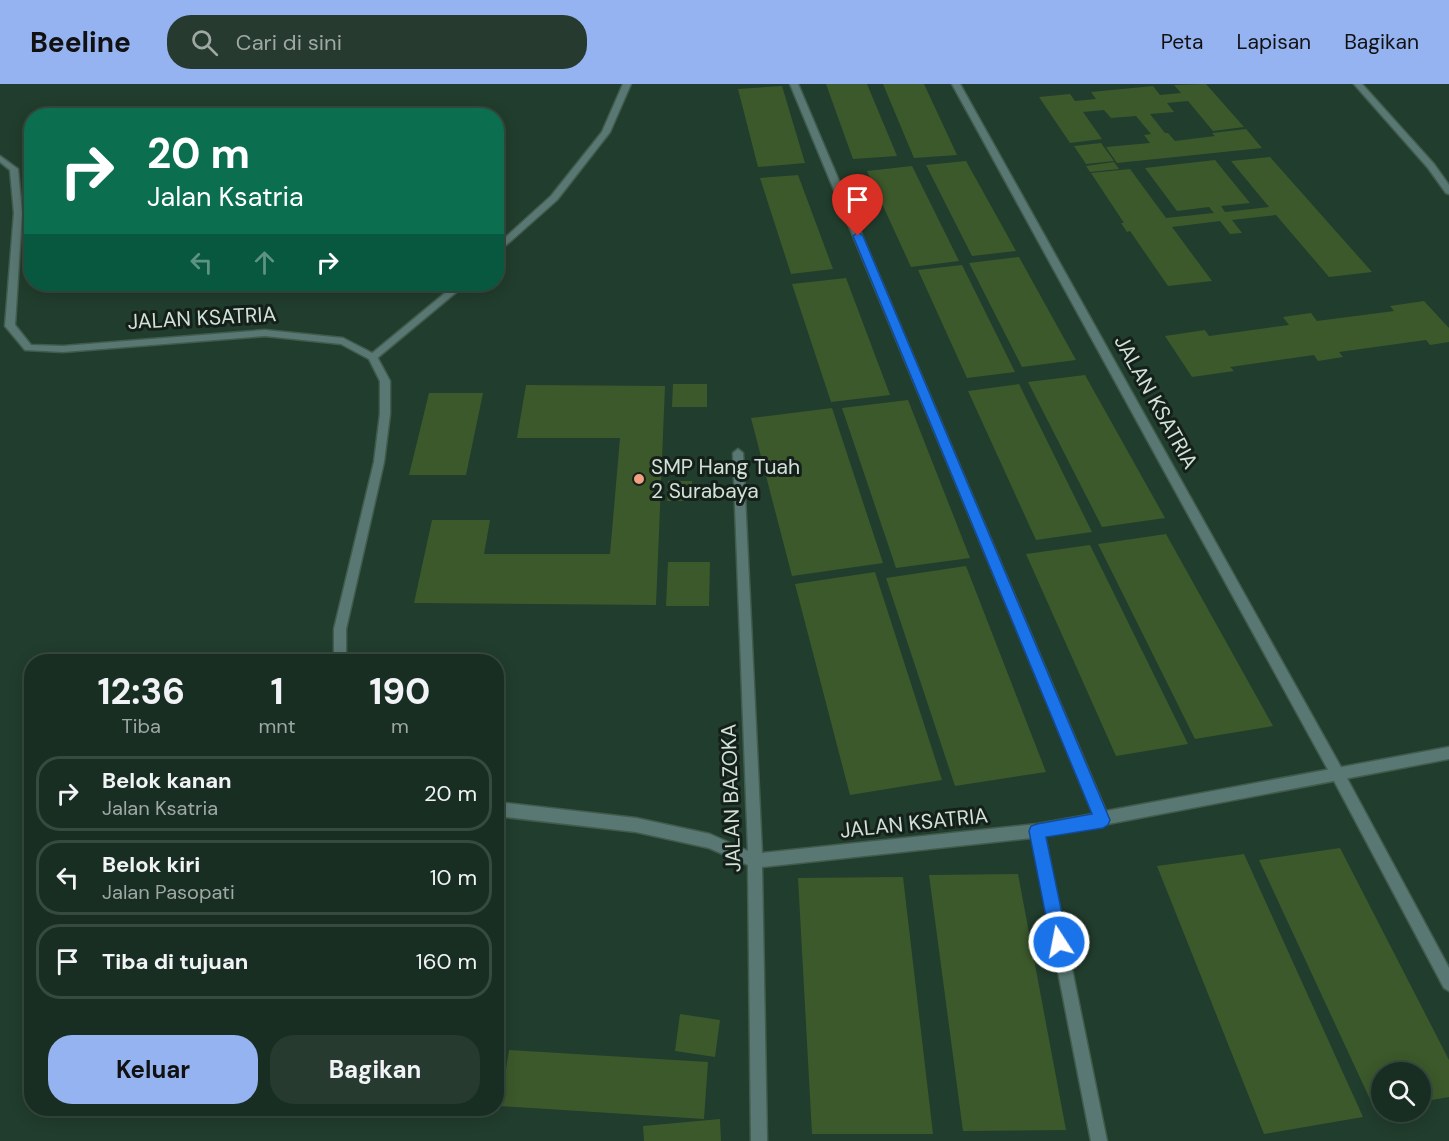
<!DOCTYPE html>
<html lang="id">
<style>
:root{--surface:#192e22;--page:#263a2f;--text:#f1f3f6;--muted:#9fa8a5;--line:#374a40;--accent:#95b2f1}
body{margin:0;font-family:"DM Sans",sans-serif;background:var(--page);color:var(--text);height:100vh;display:flex;flex-direction:column;font-size:22px;white-space:nowrap}
*{box-sizing:border-box;margin:0}
p{font-size:20px;color:var(--muted)}
.icon{flex:none;width:33px;height:33px;fill:none;stroke:currentColor;stroke-width:2;stroke-linecap:round;stroke-linejoin:round}
.map{position:relative;flex:1;overflow:hidden}
.panel{position:absolute;left:24px;top:570px;width:480px;height:462px;display:flex;flex-direction:column;background:var(--surface);border-radius:24px;box-shadow:0 3px 15px #0003,0 0 0 2px var(--line)}
.panel>*{flex:none}
.hud{position:absolute;left:24px;top:24px;width:480px;height:183px;border-radius:24px;box-shadow:0 3px 15px #0003,0 0 0 2px var(--line);background:#0b6e4f;color:#fff;overflow:hidden}
.fabs{position:absolute;left:1371px;top:978px;display:grid;gap:12px}
.fabs a{display:grid;place-items:center;width:60px;height:60px;border-radius:50%;background:var(--surface);box-shadow:0 3px 15px #0003,0 0 0 2px var(--line);font-size:30px}
.pin{position:absolute;display:grid;place-items:center;width:51px;height:51px;color:#fff;margin:-62px -26px;border-radius:50% 50% 50% 0;rotate:-45deg;box-shadow:0 0 6px #0007}
.pin .icon{rotate:45deg}
.me{position:absolute;width:66px;margin:-33px;rotate:349deg;stroke-linejoin:round;filter:drop-shadow(0 0 4px #0008)}
.turn{display:flex;align-items:center;gap:21px;height:126px;padding:0 24px;font-size:27px}
.turn .icon{width:78px;height:78px;stroke-width:2.5}
.turn b{display:block;font-size:42px;line-height:51px}
.lanes{display:flex;align-items:center;height:57px;padding:0 24px;background:#0003;justify-content:center;gap:30px;direction:ltr}
.lanes .off{opacity:.35}
.eta{display:flex;justify-content:space-evenly;align-items:center;height:102px;text-align:center}
.eta b{font-size:36px;font-weight:700;line-height:42px}
.action{display:flex;gap:12px;margin-top:auto;padding:12px 24px}
.action a{flex:1;height:69px;border-radius:24px;background:var(--accent);color:#111;font-size:24px;font-weight:700;line-height:69px;text-align:center}
.action a+a{background:var(--page);color:var(--text)}
ul{padding:0;list-style:none}
li{display:flex;align-items:center;gap:18px;height:75px;margin:0 12px 9px;padding:0 12px;border:3px solid var(--line);border-radius:24px}
li div{flex:1}
li b{display:block;font-size:22px}
li em{font-style:normal}
header{display:flex;align-items:center;gap:36px;box-sizing:border-box;height:84px;padding:0 30px;background:var(--accent);color:#111}
header strong{font-size:28px}
nav{display:flex;gap:33px;margin-inline-start:auto;font-size:21px}
.search{width:420px;height:54px;background:var(--page);display:flex;align-items:center;gap:15px;box-sizing:border-box;padding:0 21px;border-radius:24px;color:var(--muted);font-size:22px}
.map>svg:first-child{display:block}
.building{fill:#3c592b}
.lines{fill:none;stroke-linecap:round;stroke-linejoin:round}
.service-casing{stroke:#415b4c;stroke-width:3}
.minor-casing{stroke:#415b4c;stroke-width:3}
.tertiary-casing{stroke:#415b4c;stroke-width:3}
.service{fill:#5a7873;fill-rule:evenodd}
.minor{fill:#5a7873;fill-rule:evenodd}
.tertiary{fill:#5a7873;fill-rule:evenodd}
.route{fill:#1a73e8;stroke:#114b97;stroke-width:1.5}
.poi-dot{fill:#f3a082;stroke:#142019;stroke-width:2}
.labels{text-anchor:middle;dominant-baseline:central;stroke-width:6;stroke-linejoin:round;paint-order:stroke}
.street-label{font-size:21px;fill:#d2e2d8;stroke:#142019}
.poi-label{font-size:21px;fill:#d2e2d8;stroke:#142019;text-anchor:start}
</style>
<header>
<strong>Beeline</strong>
<div class="search"><svg class="icon" aria-label="search" viewBox="0 0 24 24"><circle cx="10" cy="10" r="6"/><path d="M15 15l6 6"/></svg>Cari di sini</div>
<nav><a>Peta</a><a>Lapisan</a><a>Bagikan</a></nav>
</header>
<div class="map">
<svg width="1449" height="1057" viewBox="0 0 1449 1057">
<rect width="100%" height="100%" fill="#213d2d"/>
<!-- building -->
<g class="building">
<path d="M826,0H867L897,72L853,75Z"/>
<path d="M883,0H924L957,71L914,74Z"/>
<path d="M1206,0L1244,43L1213,47L1188,17L1167,19L1174,28L1150,30L1165,49H1168L1175,57L1215,52L1212,49L1246,45L1262,64L1117,79L1106,63L1150,59L1144,51L1151,50L1136,32L1111,34L1104,26L1083,28L1102,55L1070,59L1039,13L1070,10L1075,17L1096,15L1091,8L1153,2L1160,11L1181,9L1174,1Z"/>
<path d="M782,2L805,79L758,83L738,5Z"/>
<path d="M1101,59L1114,77L1086,80L1074,62Z"/>
<path d="M1270,73L1372,188L1329,193L1276,131L1232,136L1242,149L1230,150L1220,137L1172,143L1212,197L1168,202L1130,147L1127,148L1121,139H1124L1091,89L1130,85L1166,134L1214,129L1209,123L1177,127L1145,84L1215,76L1250,119L1221,122L1225,128L1269,123L1231,77Z"/>
<path d="M966,77L1016,167L972,172L926,81Z"/>
<path d="M1114,78L1119,85L1090,88L1086,82Z"/>
<path d="M912,82L959,177L911,183L867,87Z"/>
<path d="M798,91L833,185L791,190L760,94Z"/>
<path d="M1019,173L1076,276L1022,283L969,179Z"/>
<path d="M962,181L1015,288L967,294L918,186Z"/>
<path d="M846,194L890,311L831,318L792,200Z"/>
<path d="M1424,217L1449,244V258L1430,261L1426,256L1339,268L1343,273L1318,277L1314,271L1230,283L1234,287L1192,293L1165,252L1205,246L1209,252L1289,241L1283,233L1311,229L1317,237L1394,227L1390,222Z"/>
<path d="M1085,291L1165,434L1102,443L1028,298Z"/>
<path d="M673,300H707V323H672Z"/>
<path d="M1019,300L1092,448L1036,456L968,307Z"/>
<path d="M526,301L665,302L656,521L414,519L432,436H490L484,470H610L620,354H517Z"/>
<path d="M429,309H483L466,391H409Z"/>
<path d="M908,316L970,474L896,484L842,324Z"/>
<path d="M832,324L883,479L792,492L751,334Z"/>
<path d="M668,397H692V417H667Z"/>
<path d="M1166,450L1273,642L1195,655L1098,460Z"/>
<path d="M1090,461L1188,660L1116,672L1026,470Z"/>
<path d="M668,478H710L709,522H666Z"/>
<path d="M966,482L1046,688L955,702L886,494Z"/>
<path d="M875,488L942,696L850,711L795,500Z"/>
<path d="M1340,764L1449,976V1013L1420,1018V988H1382V1024L1375,1026L1259,776Z"/>
<path d="M1244,770L1363,1033L1264,1050L1157,782Z"/>
<path d="M1018,790L1066,1046L963,1047L929,791Z"/>
<path d="M903,793L933,1050H812L798,794Z"/>
<path d="M680,930L720,936L715,973L675,967Z"/>
<path d="M509,966L708,978L704,1035L500,1022Z"/>
<path d="M720,1035L721,1057H644L643,1042Z"/>
</g>
<g class="lines">
<defs>
<g id="service">
<path d="M623,0H631L610,48L557,116L496,170V162L551,112L602,48Z"/>
<path d="M456,200H466L376,275H370V271Z"/>
</g>
<g id="minor">
<path d="M790,0H798L1106,727L1449,663V675L1045,752L1107,1057H1091L1032,754L762,783L767,1057H751L748,781L709,764L636,748L496,732V718L636,734L710,750L748,767L733,369L738,365L743,369L762,769L1037,740L1093,730Z"/>
<path d="M1354,0H1362L1434,80L1449,101V110L1446,109L1428,84Z"/>
<path d="M0,72L18,85L22,129L15,241L31,261L63,262L265,246L343,254L376,271L390,297V330L384,378L346,545V578H334V545L374,378L380,330V297L369,275L341,260L265,252L63,268L25,266L5,242L14,129L10,86L0,78Z"/>
</g>
<path id="tertiary" d="M952,0H960L1342,685L1449,884V907L1444,904L1332,693Z"/>
</defs>
<!-- service casing -->
<use href="#service" class="service-casing"/>
<!-- minor casing -->
<use href="#minor" class="minor-casing"/>
<!-- tertiary casing -->
<use href="#tertiary" class="tertiary-casing"/>
<!-- service -->
<use href="#service" class="service"/>
<!-- minor -->
<use href="#minor" class="minor"/>
<!-- tertiary -->
<use href="#tertiary" class="tertiary"/>
</g>
<!-- route -->
<path class="route" d="M858,148L863,152L1110,736L1108,741L1103,744L1046,753L1068,858L1065,864L1059,866L1053,864L1051,858L1029,747L1031,742L1037,740L1092,730L853,152Z"/>
<!-- markers -->
<circle class="poi-dot" cx="639" cy="395" r="6"/>
<g class="labels">
<!-- street labels -->
<g class="street-label">
<text transform="translate(202 234) rotate(-3)">JALAN KSATRIA</text>
<text transform="translate(1156 318) rotate(61)">JALAN KSATRIA</text>
<text transform="translate(731 714) rotate(-92)">JALAN BAZOKA</text>
<text transform="translate(914 739) rotate(-6)">JALAN KSATRIA</text>
</g>
<!-- poi labels -->
<g class="poi-label">
<text x="651" y="383">SMP Hang Tuah<tspan x="651" dy="24">2 Surabaya</tspan></text>
</g>
</g>
</svg>
<div class="fabs">
<a><svg class="icon" aria-label="search" viewBox="0 0 24 24"><circle cx="10" cy="10" r="6"/><path d="M15 15l6 6"/></svg></a>
</div>
<div class="pin" style="left:858px;top:152px;background:#d93025"><svg class="icon" aria-label="arrive" viewBox="0 0 24 24"><path d="M6 21V4h12l-3 4 3 4H6"/></svg></div>
<svg class="me" style="left:1059px;top:858px" viewBox="-20 -20 40 40"><circle r="17" fill="#1a73e8" stroke="#fff" stroke-width="3"/><path d="M0-11L8 9 0 5-8 9z" fill="#fff"/></svg>
<div class="hud">
<div class="turn"><svg class="icon" aria-label="right" viewBox="0 0 24 24"><path d="M7 20v-9h11M14 6l5 5-5 5"/></svg><div><b>20 m</b>Jalan Ksatria</div></div>
<div class="lanes"><svg class="icon off" aria-label="left" viewBox="0 0 24 24"><path d="M17 20v-9H6M10 6l-5 5 5 5"/></svg><svg class="icon off" aria-label="ahead" viewBox="0 0 24 24"><path d="M12 20V5M6 11l6-6 6 6"/></svg><svg class="icon" aria-label="right" viewBox="0 0 24 24"><path d="M7 20v-9h11M14 6l5 5-5 5"/></svg></div>
</div>
<section class="panel">
<div class="eta">
<div><b>12:36</b><p>Tiba</p></div>
<div><b>1</b><p>mnt</p></div>
<div><b>190</b><p>m</p></div>
</div>
<ul>
<li><svg class="icon" aria-label="right" viewBox="0 0 24 24"><path d="M7 20v-9h11M14 6l5 5-5 5"/></svg><div><b>Belok kanan</b><p>Jalan Ksatria</p></div><em>20 m</em></li>
<li><svg class="icon" aria-label="left" viewBox="0 0 24 24"><path d="M17 20v-9H6M10 6l-5 5 5 5"/></svg><div><b>Belok kiri</b><p>Jalan Pasopati</p></div><em>10 m</em></li>
<li><svg class="icon" aria-label="arrive" viewBox="0 0 24 24"><path d="M6 21V4h12l-3 4 3 4H6"/></svg><div><b>Tiba di tujuan</b></div><em>160 m</em></li>
</ul>
<div class="action"><a>Keluar</a><a>Bagikan</a></div>
</section>
</div>
